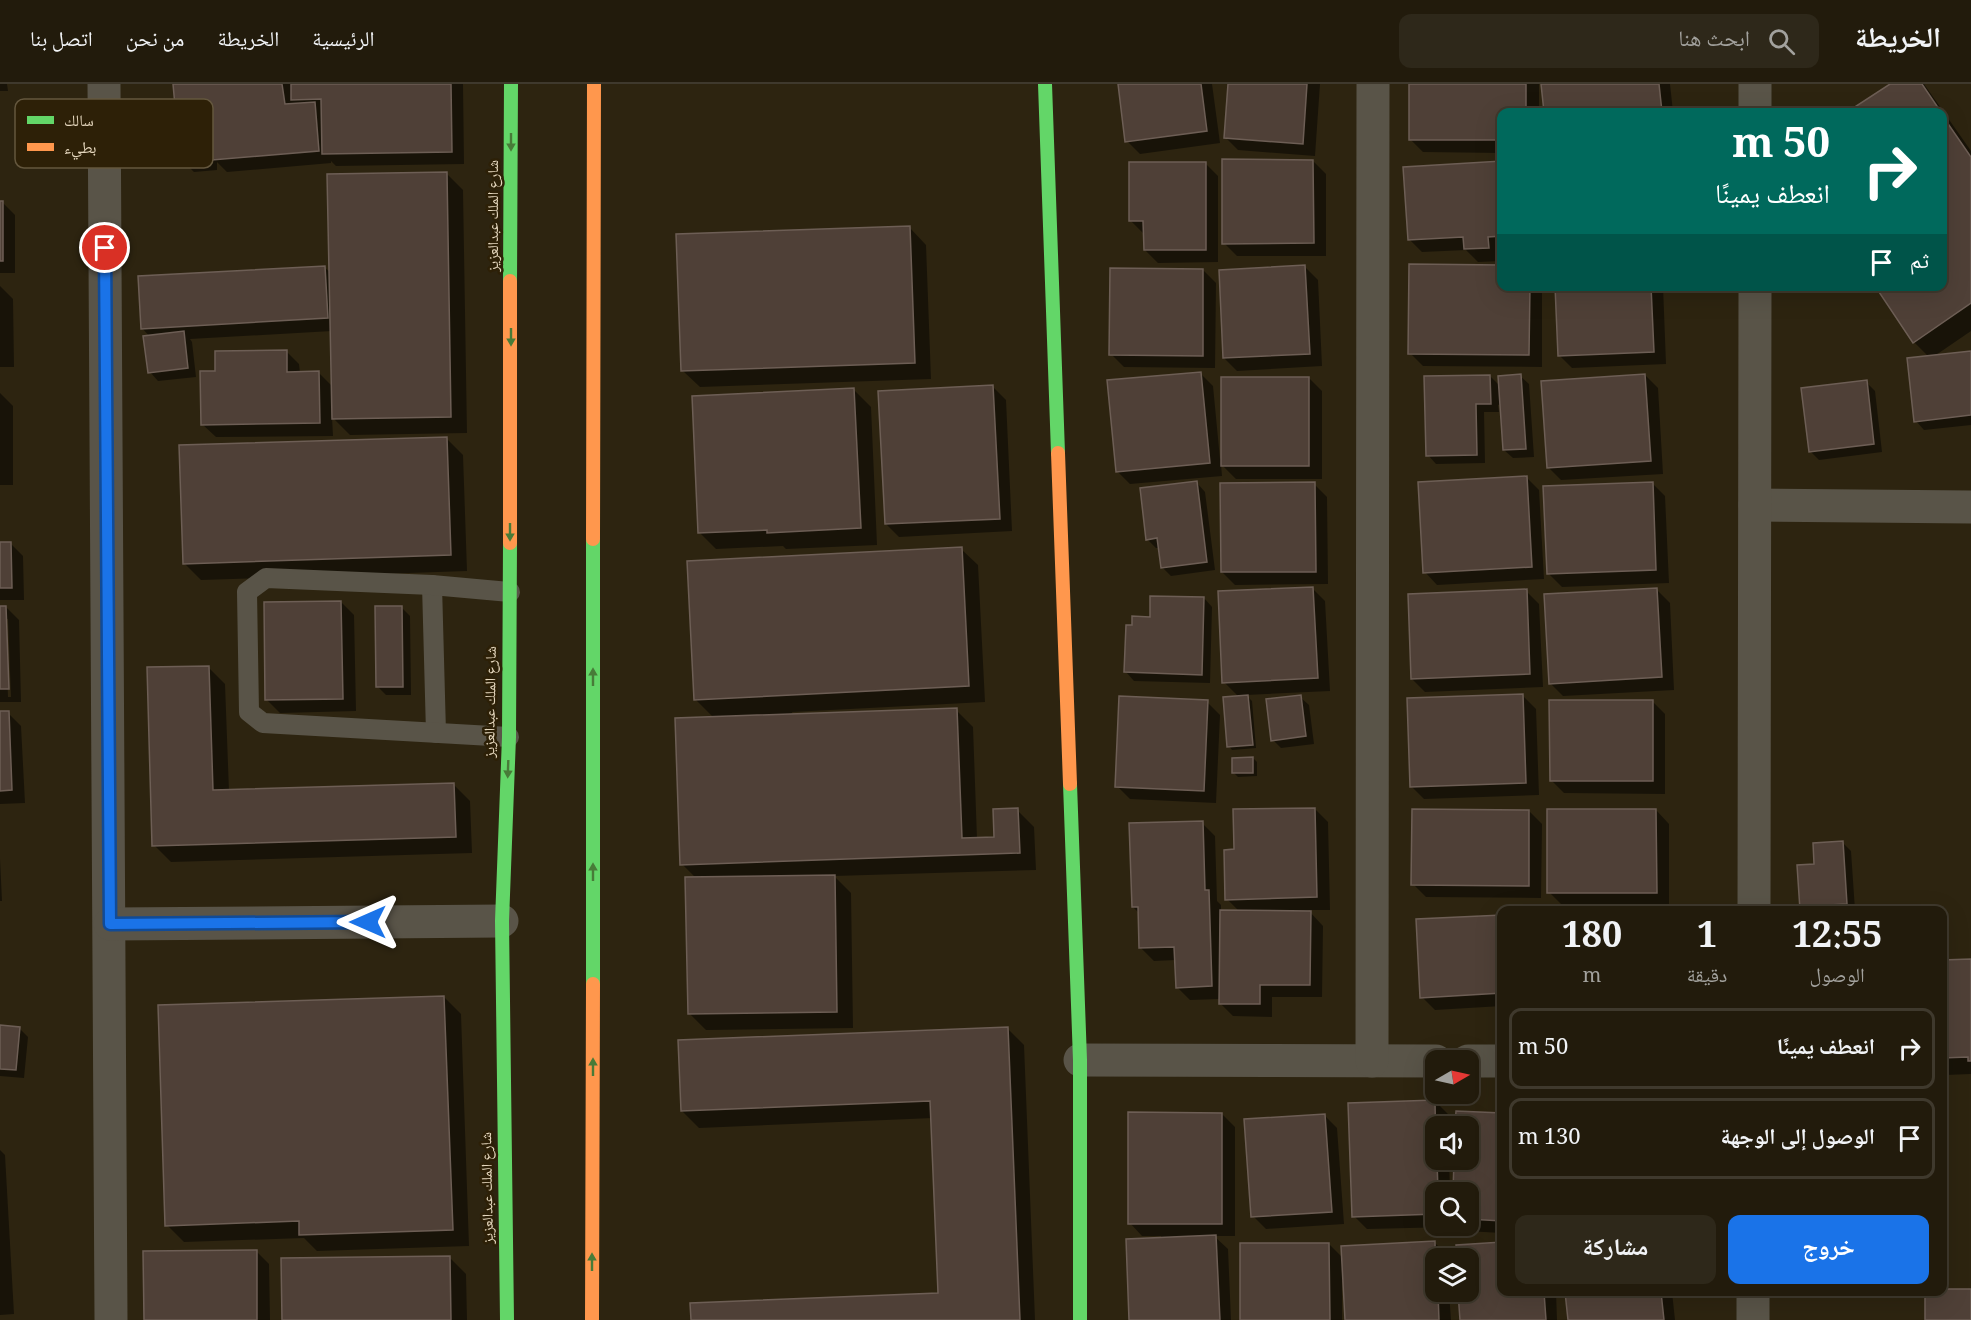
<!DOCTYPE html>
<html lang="ar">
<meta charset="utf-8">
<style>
:root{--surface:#221b0c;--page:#2e281a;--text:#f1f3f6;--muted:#a2a19d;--line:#3f392d;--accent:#1a73e8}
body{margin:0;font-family:Georgia,"Noto Naskh Arabic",serif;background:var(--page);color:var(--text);direction:rtl;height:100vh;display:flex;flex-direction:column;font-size:22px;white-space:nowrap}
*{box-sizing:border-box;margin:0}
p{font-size:20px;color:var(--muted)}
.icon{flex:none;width:33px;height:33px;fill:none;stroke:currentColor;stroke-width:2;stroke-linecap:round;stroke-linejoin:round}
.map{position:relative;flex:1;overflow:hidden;direction:ltr}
.sheet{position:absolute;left:1497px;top:822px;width:450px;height:390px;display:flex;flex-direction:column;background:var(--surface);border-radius:12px;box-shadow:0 6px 24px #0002,0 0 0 2px var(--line);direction:rtl}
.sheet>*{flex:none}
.top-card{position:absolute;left:1497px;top:24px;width:450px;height:183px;border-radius:12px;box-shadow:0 6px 24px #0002,0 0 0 2px var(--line);direction:rtl;background:#00695c;color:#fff;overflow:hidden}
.needle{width:39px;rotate:81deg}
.tools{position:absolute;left:1425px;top:966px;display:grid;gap:12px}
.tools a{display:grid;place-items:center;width:54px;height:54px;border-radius:12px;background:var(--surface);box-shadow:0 6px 24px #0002,0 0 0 2px var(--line);font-size:30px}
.pin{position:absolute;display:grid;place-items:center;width:51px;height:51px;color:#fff;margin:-26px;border:3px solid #fff;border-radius:50%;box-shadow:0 2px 6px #0007}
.me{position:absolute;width:66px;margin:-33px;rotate:270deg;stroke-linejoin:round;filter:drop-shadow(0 0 4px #0008)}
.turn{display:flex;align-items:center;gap:21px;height:126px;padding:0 18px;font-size:27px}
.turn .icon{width:78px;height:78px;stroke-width:2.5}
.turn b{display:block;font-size:42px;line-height:51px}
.then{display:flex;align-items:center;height:57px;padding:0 18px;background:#0003;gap:12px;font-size:22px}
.eta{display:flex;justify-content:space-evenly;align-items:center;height:102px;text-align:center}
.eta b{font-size:36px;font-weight:700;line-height:42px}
.action{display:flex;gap:12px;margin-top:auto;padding:12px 18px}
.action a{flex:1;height:69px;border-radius:12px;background:var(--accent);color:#fff;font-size:24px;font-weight:700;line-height:69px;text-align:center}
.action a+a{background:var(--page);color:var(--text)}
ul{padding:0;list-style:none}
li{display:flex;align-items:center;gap:18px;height:81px;margin:0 12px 9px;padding:0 6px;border:3px solid var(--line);border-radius:12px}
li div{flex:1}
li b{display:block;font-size:22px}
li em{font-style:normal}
header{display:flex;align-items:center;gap:36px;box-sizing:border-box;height:84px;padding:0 30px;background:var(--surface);border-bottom:2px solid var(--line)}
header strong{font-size:28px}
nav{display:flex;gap:33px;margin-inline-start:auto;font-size:21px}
.search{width:420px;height:54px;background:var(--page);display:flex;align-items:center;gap:15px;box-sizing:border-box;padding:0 21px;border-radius:12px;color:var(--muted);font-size:22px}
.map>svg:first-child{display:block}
.shadow{fill:#0007;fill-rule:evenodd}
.building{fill:#4f4037;stroke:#6d5e55;stroke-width:1.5}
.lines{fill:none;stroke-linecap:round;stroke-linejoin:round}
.lane{stroke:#595448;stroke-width:20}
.street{stroke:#595448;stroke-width:33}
.fast{stroke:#63d668;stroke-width:14}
.slow{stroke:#ff974d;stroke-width:14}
.oneway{fill:#487b38}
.route-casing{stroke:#114b97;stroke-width:15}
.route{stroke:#1a73e8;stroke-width:10}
.labels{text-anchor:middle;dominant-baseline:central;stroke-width:5;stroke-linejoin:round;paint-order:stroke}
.street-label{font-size:15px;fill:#e5d7be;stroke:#2d2007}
.key{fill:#2d2007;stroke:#64573e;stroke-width:1.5}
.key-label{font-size:16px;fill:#e5d7be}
</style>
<header>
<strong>الخريطة</strong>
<div class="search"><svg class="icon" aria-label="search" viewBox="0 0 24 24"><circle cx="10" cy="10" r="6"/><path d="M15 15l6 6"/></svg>ابحث هنا</div>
<nav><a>الرئيسية</a><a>الخريطة</a><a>من نحن</a><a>اتصل بنا</a></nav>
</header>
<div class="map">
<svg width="1971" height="1236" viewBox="0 0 1971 1236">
<rect width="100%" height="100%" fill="#2d2410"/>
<!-- shadow -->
<g class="shadow">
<path d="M0,0H7L8,7H0Z"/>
<path d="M174,0H463L464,80L336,82L331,77V79L227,88L217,78V86L194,88L181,75Z"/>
<path d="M1119,0H1212L1220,59L1140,70L1127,57Z"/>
<path d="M1229,0H1320L1315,72L1238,66L1225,53Z"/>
<path d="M1410,0H1539V28H1502V69L1423,68L1410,55Z"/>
<path d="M1543,0H1670L1673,28H1546Z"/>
<path d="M1892,0H1924L1971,67V247L1933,273L1971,269V341L1924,346L1916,337L1929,273L1914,258L1942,202V28H1850Z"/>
<path d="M1313,77L1326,90V172H1237L1224,159Z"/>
<path d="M1502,78L1501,177L1478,178L1466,166L1422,168L1409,155Z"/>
<path d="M1205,79L1218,92V178L1158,179L1145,166L1144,150L1131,137Z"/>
<path d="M446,89L463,106L467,349L350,351L332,333L333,352L216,353L202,340L217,289L286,267L299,280L300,289H319L333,303L332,247L190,255L192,258L196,293L158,297L150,288V253L142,244L324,183L331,189Z"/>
<path d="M0,118H2L15,131V189H0Z"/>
<path d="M910,144L926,161L931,295L700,303L683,287Z"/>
<path d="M1305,183L1318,196L1322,282L1237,287L1224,274Z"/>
<path d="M1203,186L1216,199L1215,284L1124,283L1111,270Z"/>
<path d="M0,202L13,215L14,283H0Z"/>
<path d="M1502,202H1542V283L1423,282L1410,269Z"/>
<path d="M1557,202H1663L1666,280L1572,284L1559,271Z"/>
<path d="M1200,289L1213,302L1220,375L1309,294L1322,307V395H1236L1221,380L1222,392L1130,400L1117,387Z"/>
<path d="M1645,291L1658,304L1663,390L1561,396L1548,383Z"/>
<path d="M1490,292L1500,302L1520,292L1529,300L1534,373L1513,374L1504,366L1501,320L1498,321L1499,328H1484L1485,379L1436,380L1428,371Z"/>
<path d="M1866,298L1875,307L1882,368L1819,376L1810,367Z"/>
<path d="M993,303L1006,316L1012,447L899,453L886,440Z"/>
<path d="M854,306L871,323L877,461L786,465L783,462L716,465L699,448Z"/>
<path d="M0,309L13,322V401H0Z"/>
<path d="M446,354L463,371L467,487L201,496L184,479Z"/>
<path d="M1526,393L1539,406L1544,495L1437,501L1425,488Z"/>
<path d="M1197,399L1205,408L1215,486L1171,492L1162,483L1159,464H1156L1147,455Z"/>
<path d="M1652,399L1665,412L1669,499L1562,503L1549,490Z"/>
<path d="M1314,400L1327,413L1328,500L1235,501L1222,488Z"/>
<path d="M0,459H10L23,472L24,516H0Z"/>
<path d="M961,465L978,481L985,618L792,628L793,631L956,626L973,643L977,755H995L1017,726L1034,743L1036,786L834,792L851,809L853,944L706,946L689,929L697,795L682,780L714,634L696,616Z"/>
<path d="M1312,504L1325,517L1330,607L1246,611L1252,617L1256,664L1232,666L1229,662L1239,613L1224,598Z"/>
<path d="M1657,506L1670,519L1674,606L1563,612L1550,599Z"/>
<path d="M1526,507L1539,520L1543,603L1425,608L1412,595Z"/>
<path d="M1204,514L1212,523L1210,599L1134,597L1126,588L1133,543Z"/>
<path d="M341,518L354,531L356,627L280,629L267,616Z"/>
<path d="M6,523L19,536L21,618H0V524ZM5,535H8L11,613H8Z"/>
<path d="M401,523L410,532L411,611H386L377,602Z"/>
<path d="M208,583L225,600L229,707L453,700L470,717L472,769L171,778L154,761Z"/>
<path d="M1523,612L1536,625L1539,711L1424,715L1411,702Z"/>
<path d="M1300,613L1309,621L1314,660L1281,664L1273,656Z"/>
<path d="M1652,617L1665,630V710L1564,709L1551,696Z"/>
<path d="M1207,618L1220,631L1216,719L1130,715L1117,702Z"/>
<path d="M0,629H8L21,642L25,719L0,720Z"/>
<path d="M1253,674L1257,678V692L1238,693L1234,689Z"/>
<path d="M1315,725L1328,738L1330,826H1308L1323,842L1322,913H1272V933L1233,932L1220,919V915L1190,916L1177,903L1176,876L1154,877L1141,864L1139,829L1133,823L1202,739L1215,752L1217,817L1221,821V828H1240L1227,815L1236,767Z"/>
<path d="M1656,726L1669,740V821H1562L1549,808Z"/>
<path d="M1529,727L1542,740L1541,814L1426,813L1413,800Z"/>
<path d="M1842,758L1851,767L1855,826H1801L1799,783L1816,782Z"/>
<path d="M0,775L2,817H0Z"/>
<path d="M1502,833V922L1435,926L1422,913Z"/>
<path d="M1971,876V990L1945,991L1942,988V878Z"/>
<path d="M444,913L461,930L469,1162L317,1167L304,1154L184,1158L167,1141Z"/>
<path d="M0,943L19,944L28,953L24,994L0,992Z"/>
<path d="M1007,944L1024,961L1035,1236H693L940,1210L933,1034L699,1044L682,1027Z"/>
<path d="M1435,1017L1448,1030V1042H1436V1076H1449L1450,1108H1436V1142L1451,1143L1367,1145L1354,1132Z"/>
<path d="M1457,1029L1502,1030V1149L1466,1147L1460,1142H1468V1108H1454L1455,1076H1468V1042H1457Z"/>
<path d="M1222,1030L1235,1043V1152H1214L1228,1165L1231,1236H1131L1161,1155V1152H1142L1130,1139Z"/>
<path d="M1324,1031L1337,1044L1344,1140L1266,1145L1253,1132Z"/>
<path d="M0,1066L5,1071L14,1230L0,1231Z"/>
<path d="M1434,1158L1447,1171V1174H1436V1208H1449L1451,1236H1347L1344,1197H1342V1236H1242L1329,1160L1343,1174Z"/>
<path d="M1457,1162L1502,1208H1556L1557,1236H1462L1460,1208H1468V1174H1458Z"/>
<path d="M256,1167L269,1180L270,1236H146Z"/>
<path d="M449,1173L466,1190L467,1236H283Z"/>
<path d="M1567,1208H1672L1675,1236H1570Z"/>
</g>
<!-- building -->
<g class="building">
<path d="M173,0H282L285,20L315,18L319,67L212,76L209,40L182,42V47L202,45L205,73L180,76Z"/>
<path d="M291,0H451L452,68L322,70L321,15L291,16Z"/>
<path d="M1118,0H1201L1207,47L1125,58Z"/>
<path d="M1228,0H1307L1303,60L1224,54Z"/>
<path d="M1409,0H1526V28H1502V56H1409Z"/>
<path d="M1541,0H1659L1662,28H1544Z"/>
<path d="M1890,0H1922L1941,28H1847Z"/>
<path d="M1942,31L1971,73V219L1913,259L1875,202H1942Z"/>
<path d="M1222,75L1313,76L1314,159L1222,160Z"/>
<path d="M1502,77V152L1488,153L1489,164L1464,165L1463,153L1408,156L1403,83Z"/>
<path d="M1129,78H1206V166H1144L1143,137H1129Z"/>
<path d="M447,88L451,333L332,335L327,90Z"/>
<rect x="0" y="117" width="3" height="60"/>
<path d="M910,142L915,279L681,287L676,150Z"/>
<path d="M1409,180L1502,181V202H1530L1529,271L1408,270Z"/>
<path d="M1305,181L1310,270L1223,274L1219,186Z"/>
<path d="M325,182L328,234L141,245L138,192Z"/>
<path d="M1110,184L1203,185V272L1109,271Z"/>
<path d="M1555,202H1651L1654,268L1558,272Z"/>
<path d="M184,247L188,284L148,289L143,252Z"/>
<path d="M287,266V288L319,287L320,339L201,341L200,287H215V267Z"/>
<path d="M1971,267V331L1914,338L1907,274Z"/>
<path d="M1201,288L1210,379L1116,388L1107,296Z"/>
<path d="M1521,290L1526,365L1503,366L1498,292Z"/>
<path d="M1645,290L1651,377L1547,384L1541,297Z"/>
<path d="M1490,291L1491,320H1476L1477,371L1426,372L1424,292Z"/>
<rect x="1221" y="293" width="88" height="89"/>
<path d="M1867,296L1874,360L1809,368L1801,304Z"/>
<path d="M993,301L1000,435L885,440L878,307Z"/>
<path d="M854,304L861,444L767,449V446L698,449L692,312Z"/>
<path d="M447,353L451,471L183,480L179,361Z"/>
<path d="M1527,392L1532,483L1423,489L1418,398Z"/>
<path d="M1197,397L1207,478L1161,484L1157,454L1146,456L1140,404Z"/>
<path d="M1315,398L1316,488H1221L1220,399Z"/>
<path d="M1653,398L1656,486L1547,490L1543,402Z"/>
<path d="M0,458H11L12,504H0Z"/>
<path d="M962,463L969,602L694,616L687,477Z"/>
<path d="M1313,503L1318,594L1222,599L1218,507Z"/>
<path d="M1657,504L1662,593L1549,600L1544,510Z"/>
<path d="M1527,505L1530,590L1411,595L1408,510Z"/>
<path d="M1150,512L1204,513L1202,591L1124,588L1126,541H1132V532L1150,533Z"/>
<path d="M341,517L343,615L265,616L264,518Z"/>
<path d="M0,522H6L9,605H0Z"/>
<path d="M375,522H402L403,603H376Z"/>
<path d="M209,582L213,706L454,699L456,753L152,762L147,583Z"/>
<path d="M1523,610L1526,699L1410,703L1407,614Z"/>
<path d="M1248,611L1253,661L1227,663L1223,613Z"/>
<path d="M1301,611L1306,652L1271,657L1266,615Z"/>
<path d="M1119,612L1208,616L1204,707L1115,703Z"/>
<path d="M1549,616H1653V697H1550Z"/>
<path d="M957,624L962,754L994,753L993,725L1018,724L1020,769L680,781L675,634Z"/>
<path d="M0,627H9L12,706L0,707Z"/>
<path d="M1253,673V689H1232V674Z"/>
<path d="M1315,724L1317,813L1225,816L1224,766L1234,765L1233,725Z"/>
<path d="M1412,725L1529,726V802L1411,801Z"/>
<path d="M1547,725H1656L1657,809H1547Z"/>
<path d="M1203,737L1205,806H1209L1212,902L1176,904L1174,863L1139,864L1138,823H1132L1129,739Z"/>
<path d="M1843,757L1847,820L1829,821V826H1800L1797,781L1814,780L1813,759Z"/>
<path d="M835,791L837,928L688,930L685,793Z"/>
<path d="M1220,826L1311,827L1310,901H1260V920H1219Z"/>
<path d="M1502,831V909L1420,914L1416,835Z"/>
<path d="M1971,875V977H1968V973L1942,974V876Z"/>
<path d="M444,912L453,1146L299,1151V1137L165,1142L158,921Z"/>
<path d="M0,941L20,943L16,986L0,985Z"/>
<path d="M1008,943L1020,1236H691L690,1219L938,1209L930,1017L681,1027L678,956Z"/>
<path d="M1435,1016L1436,1076H1437L1438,1108H1436V1130L1352,1133L1348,1019Z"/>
<path d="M1456,1027L1502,1029V1137L1468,1135V1108H1453L1454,1076H1468V1042H1455Z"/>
<path d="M1128,1028L1222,1029V1140H1128Z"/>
<path d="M1325,1030L1332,1128L1251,1133L1244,1035Z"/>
<path d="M1216,1151L1220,1236H1129L1126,1155Z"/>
<path d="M1435,1157L1436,1208H1438L1439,1236H1345L1341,1162Z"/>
<path d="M1502,1158V1208H1544L1546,1236H1460L1458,1208H1468V1174H1457L1456,1161Z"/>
<path d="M1240,1159H1329L1330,1236H1240Z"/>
<path d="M257,1166V1236H144L143,1167Z"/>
<path d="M450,1172L451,1236H282L281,1174Z"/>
<path d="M1942,1205H1971V1236H1925V1208H1942Z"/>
<path d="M1565,1208H1661L1664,1236H1568Z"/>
</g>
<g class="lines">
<!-- lane -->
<g class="lane">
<path d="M432,501L436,649"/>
<path d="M509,653L263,639L249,628L247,508L266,494L432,501L510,508"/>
</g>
<!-- street -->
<g class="street">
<path d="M104,0L111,1236"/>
<path d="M1755,28V0"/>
<path d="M1755,421L1971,423"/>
<path d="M1754,826L1755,202"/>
<path d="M110,840L502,837"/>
<path d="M1080,976L1436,977"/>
<path d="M1372,977L1373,0"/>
<path d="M1468,977H1502"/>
<path d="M1753,1236V1208"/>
</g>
<!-- fast -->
<g class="fast">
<path d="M1045,0L1058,369"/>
<path d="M510,197L511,0"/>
<path d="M1070,700L1080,976V1236"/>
<path d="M593,900V455"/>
<path d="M507,1236L502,837L509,653L510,459"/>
</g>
<!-- slow -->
<g class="slow">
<path d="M1058,369L1070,700"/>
<path d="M593,455L594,0"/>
<path d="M510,459V197"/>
<path d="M592,1236L593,900"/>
</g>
</g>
<!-- one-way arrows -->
<defs><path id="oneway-solid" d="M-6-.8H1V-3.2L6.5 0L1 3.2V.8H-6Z" transform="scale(1.5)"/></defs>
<g class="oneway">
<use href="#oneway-solid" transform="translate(511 58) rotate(90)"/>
<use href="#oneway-solid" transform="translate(511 253) rotate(90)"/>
<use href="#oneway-solid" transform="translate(510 448) rotate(90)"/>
<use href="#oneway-solid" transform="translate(593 593) rotate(-90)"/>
<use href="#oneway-solid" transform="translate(508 685) rotate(92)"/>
<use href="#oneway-solid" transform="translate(593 788) rotate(-90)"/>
<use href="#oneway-solid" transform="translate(593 983) rotate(-90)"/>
<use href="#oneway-solid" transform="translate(592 1178) rotate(-90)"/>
</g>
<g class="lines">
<defs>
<path id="route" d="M105,164L110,840L368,838"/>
</defs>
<!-- route casing -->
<use href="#route" class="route-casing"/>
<!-- route -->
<use href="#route" class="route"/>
</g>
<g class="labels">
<!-- street labels -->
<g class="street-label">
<text transform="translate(495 132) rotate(-90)">شارع الملك عبدالعزيز</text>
<text transform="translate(492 618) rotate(-89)">شارع الملك عبدالعزيز</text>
<text transform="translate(489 1104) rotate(-91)">شارع الملك عبدالعزيز</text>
</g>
</g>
<!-- legend -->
<rect x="15" y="15" width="198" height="69" rx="9" class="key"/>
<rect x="27" y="32" width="27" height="8" fill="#63d668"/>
<rect x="27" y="59" width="27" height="8" fill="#ff974d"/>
<g class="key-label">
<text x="64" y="42">سالك</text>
<text x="64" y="69">بطيء</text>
</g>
</svg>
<div class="tools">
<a><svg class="needle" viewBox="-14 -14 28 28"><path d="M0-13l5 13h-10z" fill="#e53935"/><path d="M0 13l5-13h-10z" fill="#a2a19d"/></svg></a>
<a><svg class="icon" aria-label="sound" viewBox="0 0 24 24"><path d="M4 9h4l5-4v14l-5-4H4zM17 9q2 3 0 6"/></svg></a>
<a><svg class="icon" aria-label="search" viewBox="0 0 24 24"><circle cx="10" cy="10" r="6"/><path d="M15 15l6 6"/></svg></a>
<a><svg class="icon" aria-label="layers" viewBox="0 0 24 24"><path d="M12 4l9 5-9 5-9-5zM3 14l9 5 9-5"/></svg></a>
</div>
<div class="pin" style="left:105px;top:164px;background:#d93025"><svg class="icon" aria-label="arrive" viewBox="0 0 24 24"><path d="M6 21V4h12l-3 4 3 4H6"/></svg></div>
<svg class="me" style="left:368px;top:838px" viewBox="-20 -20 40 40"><path d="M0-17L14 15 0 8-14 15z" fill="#1a73e8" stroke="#fff" stroke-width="4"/></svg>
<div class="top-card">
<div class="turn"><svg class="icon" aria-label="right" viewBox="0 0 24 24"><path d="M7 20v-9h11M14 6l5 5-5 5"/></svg><div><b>50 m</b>انعطف يمينًا</div></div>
<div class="then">ثم<svg class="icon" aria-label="arrive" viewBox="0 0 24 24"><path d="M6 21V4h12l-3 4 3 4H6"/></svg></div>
</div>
<section class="sheet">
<div class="eta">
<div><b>12:55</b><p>الوصول</p></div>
<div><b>1</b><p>دقيقة</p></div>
<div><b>180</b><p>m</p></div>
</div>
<ul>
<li><svg class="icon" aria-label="right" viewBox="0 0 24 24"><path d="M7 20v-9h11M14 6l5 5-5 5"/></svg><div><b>انعطف يمينًا</b></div><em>50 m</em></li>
<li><svg class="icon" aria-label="arrive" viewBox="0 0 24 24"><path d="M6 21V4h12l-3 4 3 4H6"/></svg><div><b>الوصول إلى الوجهة</b></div><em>130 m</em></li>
</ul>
<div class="action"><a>خروج</a><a>مشاركة</a></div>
</section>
</div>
